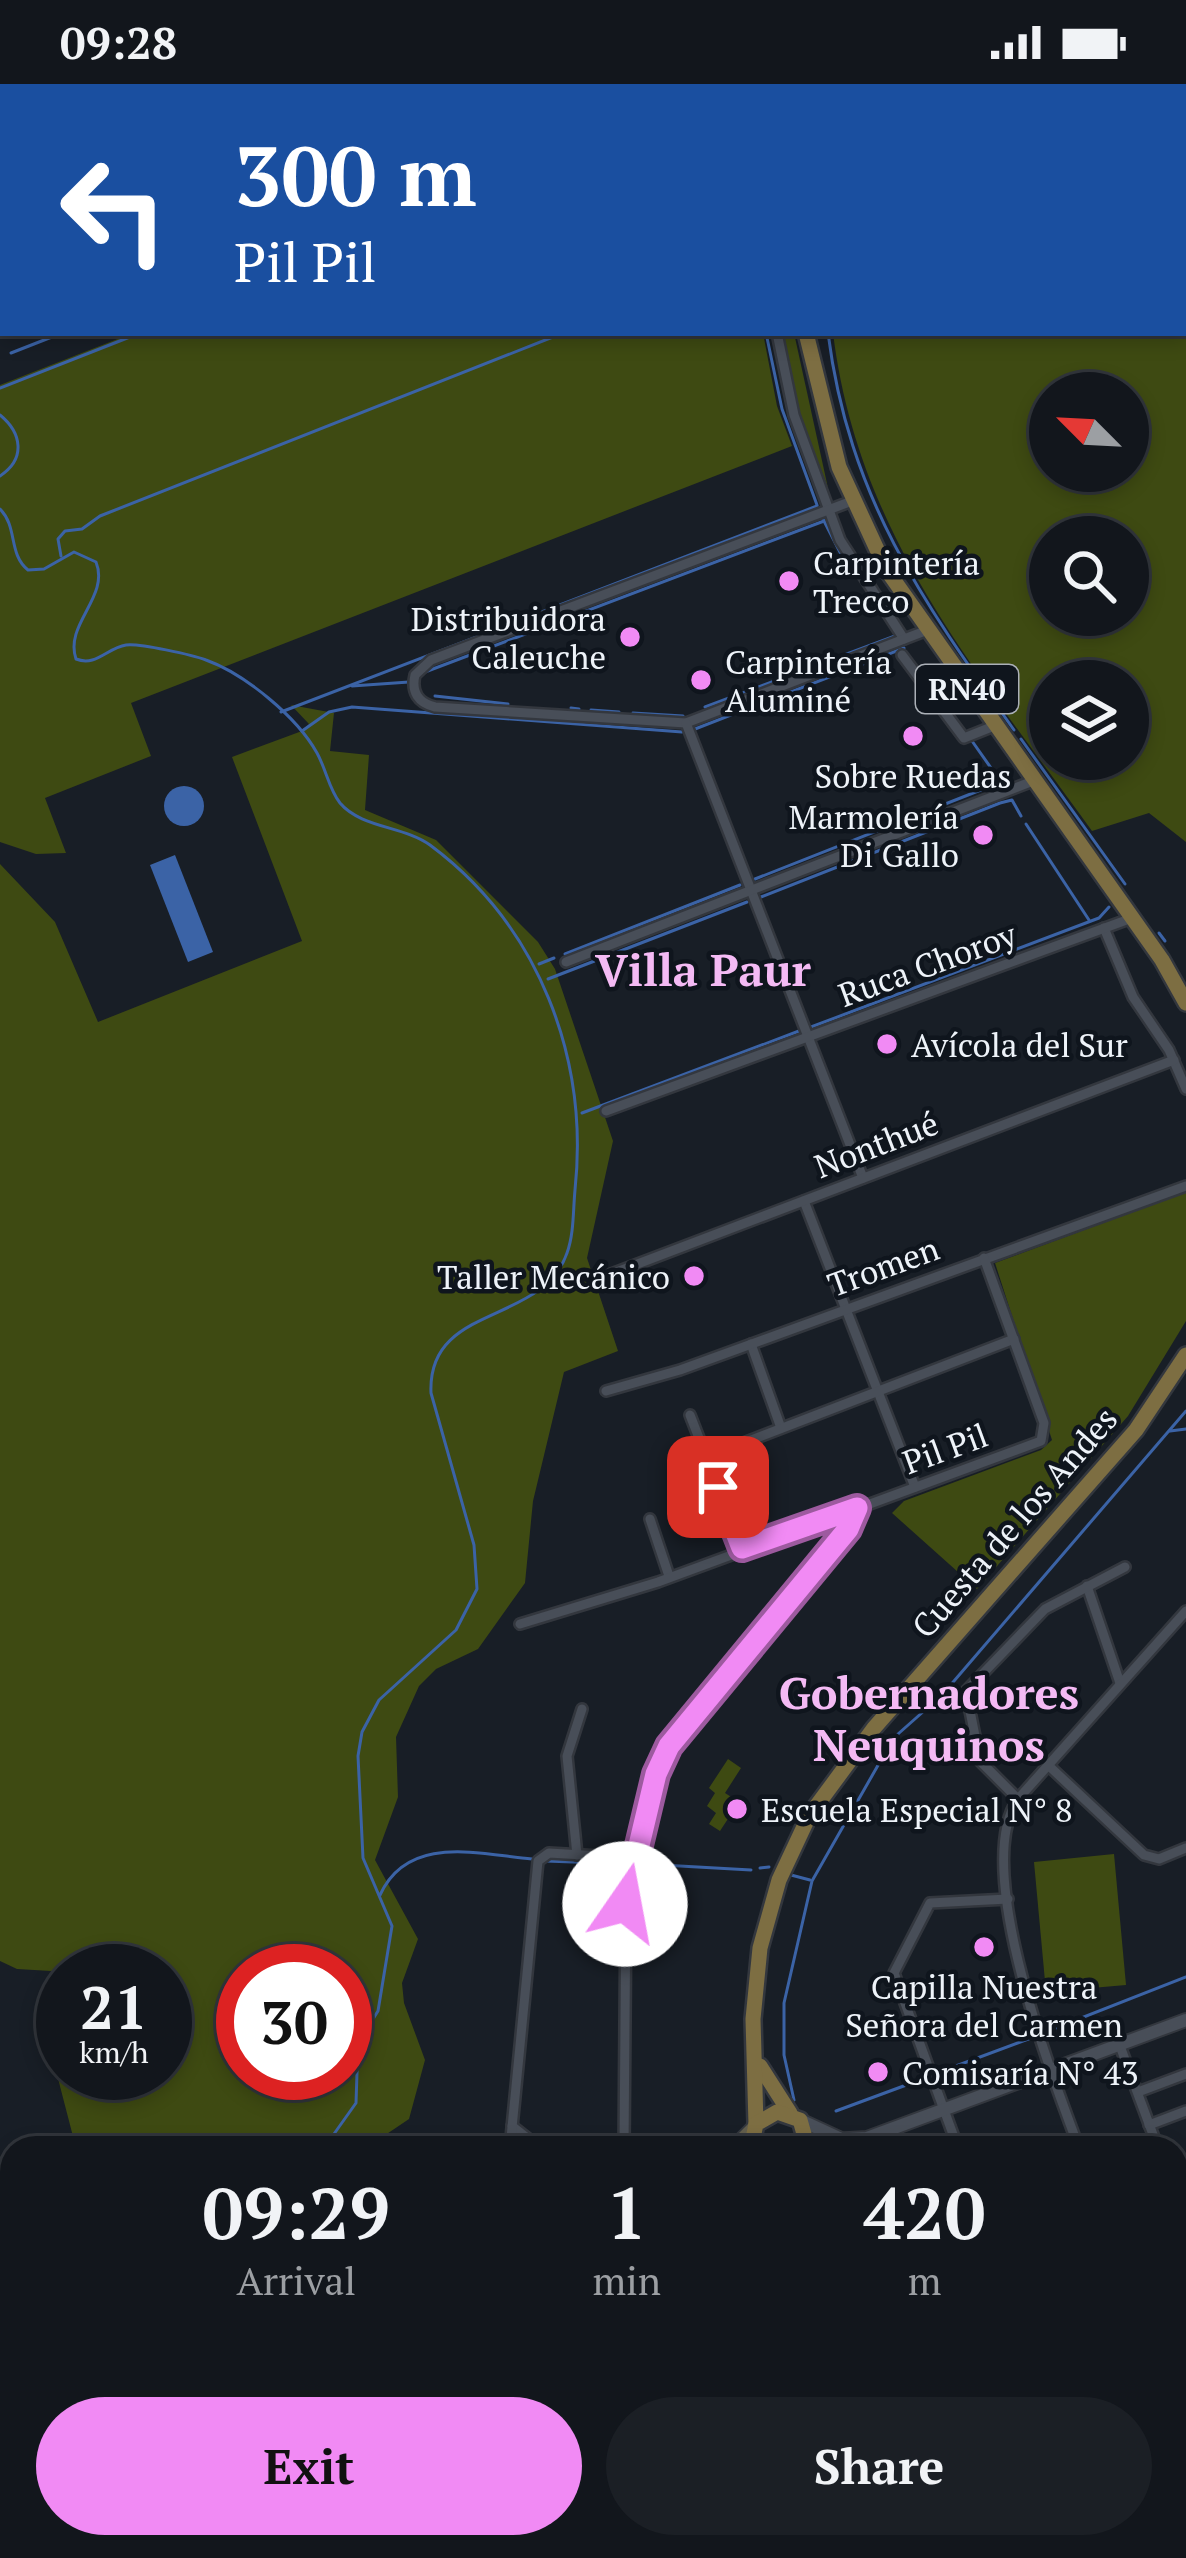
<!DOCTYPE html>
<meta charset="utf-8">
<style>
:root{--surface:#12161c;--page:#1b1f25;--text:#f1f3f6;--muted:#9c9fa3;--line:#31353b;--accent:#f18af4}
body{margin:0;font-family:"PT Serif",serif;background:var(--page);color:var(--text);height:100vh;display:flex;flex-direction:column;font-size:45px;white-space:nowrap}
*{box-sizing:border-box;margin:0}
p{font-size:39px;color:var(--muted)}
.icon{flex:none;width:66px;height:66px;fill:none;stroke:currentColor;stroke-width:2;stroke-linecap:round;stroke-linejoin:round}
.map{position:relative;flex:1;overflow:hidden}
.sheet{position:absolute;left:0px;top:2052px;width:1188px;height:423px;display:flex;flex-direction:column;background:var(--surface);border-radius:36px 36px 0 0;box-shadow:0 6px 18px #0003,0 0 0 3px var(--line)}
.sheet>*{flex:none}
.top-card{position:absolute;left:0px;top:0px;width:1188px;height:252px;box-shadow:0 6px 18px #0003,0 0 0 3px var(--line);background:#1a4fa0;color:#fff;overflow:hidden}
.needle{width:78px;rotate:294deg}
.tools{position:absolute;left:1029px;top:288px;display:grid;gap:24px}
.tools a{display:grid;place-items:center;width:120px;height:120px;border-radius:50%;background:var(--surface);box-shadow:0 6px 18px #0003,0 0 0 3px var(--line);font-size:60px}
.speed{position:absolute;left:36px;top:1860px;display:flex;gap:24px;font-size:60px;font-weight:700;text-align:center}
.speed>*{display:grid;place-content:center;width:156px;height:156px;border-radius:50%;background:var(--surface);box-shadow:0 6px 18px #0003,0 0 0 3px var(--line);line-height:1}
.speed small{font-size:30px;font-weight:400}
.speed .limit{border:18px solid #d22;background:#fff;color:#111}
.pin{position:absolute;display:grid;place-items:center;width:102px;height:102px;color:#fff;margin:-51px;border-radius:24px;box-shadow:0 6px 18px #0006}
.me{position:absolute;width:132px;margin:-66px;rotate:12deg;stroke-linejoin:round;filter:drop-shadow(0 0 9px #0008)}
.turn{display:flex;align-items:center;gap:42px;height:252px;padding:0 36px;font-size:54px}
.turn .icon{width:156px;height:156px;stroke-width:2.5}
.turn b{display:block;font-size:84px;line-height:102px}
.eta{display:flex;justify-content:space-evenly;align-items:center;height:204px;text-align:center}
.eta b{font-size:72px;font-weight:700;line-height:84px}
.action{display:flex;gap:24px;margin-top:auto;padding:24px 36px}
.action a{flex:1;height:138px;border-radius:72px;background:var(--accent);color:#111;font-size:48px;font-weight:700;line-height:138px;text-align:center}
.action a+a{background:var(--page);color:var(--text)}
.status{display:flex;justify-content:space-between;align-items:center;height:84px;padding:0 60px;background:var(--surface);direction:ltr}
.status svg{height:33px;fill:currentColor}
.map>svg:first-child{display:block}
.green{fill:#3e4a12;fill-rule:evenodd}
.water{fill:#3b63a6}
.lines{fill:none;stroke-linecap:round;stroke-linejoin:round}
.stream{stroke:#3b63a6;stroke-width:3}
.minor-casing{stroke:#33373e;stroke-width:14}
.tertiary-casing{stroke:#33373e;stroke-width:16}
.secondary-casing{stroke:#33373e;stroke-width:18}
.primary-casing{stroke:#33373e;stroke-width:20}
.minor{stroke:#484e58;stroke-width:9}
.tertiary{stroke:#484e58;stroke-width:12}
.secondary{stroke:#625e4d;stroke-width:14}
.primary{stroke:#7d6e42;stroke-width:15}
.route-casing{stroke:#9d5a9f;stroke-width:30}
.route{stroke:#f18af4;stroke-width:21}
.poi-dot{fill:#f18af4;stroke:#0f151d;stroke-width:4.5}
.labels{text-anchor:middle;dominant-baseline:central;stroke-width:9;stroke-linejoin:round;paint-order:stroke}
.shield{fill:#0f151d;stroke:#abb0b7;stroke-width:3}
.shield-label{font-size:30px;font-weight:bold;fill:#eef3f9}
.poi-label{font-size:33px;fill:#eef3f9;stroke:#0f151d;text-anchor:start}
.street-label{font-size:33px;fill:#eef3f9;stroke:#0f151d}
.district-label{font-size:45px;font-weight:bold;fill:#f4baf4;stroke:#0f151d}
</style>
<div class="status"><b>09:28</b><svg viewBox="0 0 49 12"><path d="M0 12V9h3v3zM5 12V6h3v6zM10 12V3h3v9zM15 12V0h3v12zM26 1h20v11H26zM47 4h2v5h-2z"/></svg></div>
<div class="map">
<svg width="1186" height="2474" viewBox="0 0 1186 2474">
<rect width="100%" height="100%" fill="#181e26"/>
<!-- green -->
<g class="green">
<path d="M0,0H322L3,3L0,126Z"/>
<path d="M402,0H713V3H394Z"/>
<path d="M793,0H1186V758L1149,729L1092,747C977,587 858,452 833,249H1185V3ZM1050,309H1128V387H1050ZM1050,453H1128V531H1050ZM1050,597H1128V675H1050Z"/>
<path d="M133,249H763L777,322L792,362L131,619L151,672L45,714L66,769L36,770L0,758V301Z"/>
<path d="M782,249H794L828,404L797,324Z"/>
<path d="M291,621L334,629L330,667L369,671L365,726L436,756L538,858L555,885L613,1057L587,1174L618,1267L564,1288L533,1417L525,1499L478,1565L436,1585L419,1602L396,1653L398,1713L375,1776L418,1855L402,1899L404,1919L425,1976L409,2035L366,2064H76L47,1952L51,1887L17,1885L0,1877V780L55,838L98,938L302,857L232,673L302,647L309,640ZM63,1887H165V1989H63ZM243,1887H345V1989H243Z"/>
<path d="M1186,1108V1237L1128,1332L977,1505L892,1429L904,1417L1041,1366L1052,1356L995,1179Z"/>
<path d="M728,1675L741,1684L725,1709L739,1718L720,1747L709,1740L716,1729L707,1722L715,1709L709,1704Z"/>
<path d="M1114,1770L1126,1901L1046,1908L1034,1778Z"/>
<path d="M12,2367V2463H876L880,2474H0V2371Z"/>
</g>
<!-- water -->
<g class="water">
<circle cx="184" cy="722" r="20"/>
<path d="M175,771L213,868L188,878L150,781Z"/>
</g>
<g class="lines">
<!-- stream -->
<g class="stream">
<path d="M716,0V3"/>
<path d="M789,0L790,3"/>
<path d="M385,3L393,0"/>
<path d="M0,147L3,146"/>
<path d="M766,249L782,325L817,421"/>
<path d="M828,249C849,413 921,515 1014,646"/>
<path d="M11,269L62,249"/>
<path d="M0,304L140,249"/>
<path d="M0,331C22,349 26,375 0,392"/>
<path d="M0,425C18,443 8,470 28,486L44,485L74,468L96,478C110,513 64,540 76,575C96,583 107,564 126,561C139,559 193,571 206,576C245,590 297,633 317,669C326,685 329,705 340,719C361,744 404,742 430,761C539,842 589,974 575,1106C573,1127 574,1150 567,1169C542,1242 427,1219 431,1309L474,1461L477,1505L456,1546L379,1616L362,1648L358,1672L363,1774L392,1842L378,1927L358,1959L356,2019L324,2064"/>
<path d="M823,435L844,476"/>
<path d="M61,472L58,455L65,447L82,445L100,432L563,249"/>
<path d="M425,588L824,437"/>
<path d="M352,602L409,598"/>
<path d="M435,612L508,620"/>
<path d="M942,616L948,625"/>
<path d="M705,623L895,552"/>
<path d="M571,624L579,625"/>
<path d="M591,626L619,628"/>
<path d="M281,628L817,422"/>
<path d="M633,629L683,632"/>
<path d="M955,634L966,649"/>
<path d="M695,645L904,564"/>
<path d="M302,647L329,628L352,623L682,648"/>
<path d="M1021,655L1125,800"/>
<path d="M972,657L1003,701"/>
<path d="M1026,740L1089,836"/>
<path d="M755,795L1001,698"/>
<path d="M761,813L1000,719L1012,716L1021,732"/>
<path d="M1159,849L1165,857"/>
<path d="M565,870L740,801"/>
<path d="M539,880L554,874"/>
<path d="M548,895L747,818"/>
<path d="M811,943L1099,834L1109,823"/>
<path d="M582,1029L799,947"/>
<path d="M1170,1347L1186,1345"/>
<path d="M898,1650L942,1611L1186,1327"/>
<path d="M546,1777L625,1780"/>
<path d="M644,1780L751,1786"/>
<path d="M760,1784L769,1783"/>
<path d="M791,1791L810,1796"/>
<path d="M380,1811C408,1750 477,1770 532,1775"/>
<path d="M1043,1949L1186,1893"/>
<path d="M937,1989L1031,1954"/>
<path d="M912,1999L926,1994"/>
<path d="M794,2016L784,1971V1919L812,1797L893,1655"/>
<path d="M836,2027L909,2000"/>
<path d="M411,2463L412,2474"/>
</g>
<defs>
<g id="minor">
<path d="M777,249L794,331L840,456L904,555"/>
<path d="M852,417L431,576L415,591C411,608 418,619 435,623L686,639L925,547"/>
<path d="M902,571L964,654L994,642"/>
<path d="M686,639L863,1094"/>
<path d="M1104,844L1133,913L1169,966L1186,1005"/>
<path d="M566,878L1033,697"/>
<path d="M606,1027L1132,834"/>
<path d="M804,1117L915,1403"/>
<path d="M598,1195L1174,976"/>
<path d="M751,1260L781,1344"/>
<path d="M606,1307L680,1286L1186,1102"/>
<path d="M690,1331L742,1464"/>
<path d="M707,1373L1014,1255"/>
<path d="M650,1435L669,1492"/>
<path d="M1087,1502L1120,1599"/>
<path d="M520,1540L658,1498L1041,1357L1044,1339L984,1174"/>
<path d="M1049,1682L1144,1771L1159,1775L1186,1764"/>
<path d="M1018,1715L980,1677L966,1607L1045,1525L1125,1483"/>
<path d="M577,1771L567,1672L582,1625"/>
<path d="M1120,1962L1158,2064"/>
<path d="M1138,2008L1186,1990"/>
<path d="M1149,2041L1186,2027"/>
<path d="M512,2042L540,2064"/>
<path d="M510,2064L538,1777L549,1769L634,1774"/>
<path d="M624,2064L626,1812L661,1676L848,1445L857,1423"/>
<path d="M958,2064L894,1889L930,1819L1008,1815"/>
<path d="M1079,2064C1052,1991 971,1783 1018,1715L1186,1527"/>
<path d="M1176,2084L1186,2081"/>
<path d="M1176,2113L1186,2140"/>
<path d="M1176,2319L1186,2346"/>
<path d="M1176,2395L1186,2391"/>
</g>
<g id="tertiary">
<path d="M800,2036L839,2054"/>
<path d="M810,2064L831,2056L867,2054L1186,1936"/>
</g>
<g id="secondary">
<path d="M734,2064L753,2045"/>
<path d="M0,2356L12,2351"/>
</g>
<g id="primary">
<path d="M755,0L756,3"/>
<path d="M769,0V3"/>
<path d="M806,249L839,383L886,485L1162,876L1186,919"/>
<path d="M760,1982L790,2029"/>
<path d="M756,2040L753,1935L760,1864L779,1796L809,1732L874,1644L1136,1346L1186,1271"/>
<path d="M751,2064L756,2040L777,2028L800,2036L808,2064"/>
<path d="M936,2463L941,2474"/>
</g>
</defs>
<!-- minor casing -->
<use href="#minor" class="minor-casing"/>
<!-- tertiary casing -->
<use href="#tertiary" class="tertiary-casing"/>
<!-- secondary casing -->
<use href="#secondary" class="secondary-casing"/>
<!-- primary casing -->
<use href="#primary" class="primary-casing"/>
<!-- minor -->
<use href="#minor" class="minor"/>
<!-- tertiary -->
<use href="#tertiary" class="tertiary"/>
<!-- secondary -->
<use href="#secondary" class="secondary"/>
<!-- primary -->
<use href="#primary" class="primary"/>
</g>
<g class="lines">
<defs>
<path id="route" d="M625,1820L656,1690L669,1662L848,1445L857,1424L742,1464L718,1403"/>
</defs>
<!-- route casing -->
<use href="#route" class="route-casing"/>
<!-- route -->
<use href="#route" class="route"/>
</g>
<!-- markers -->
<g class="poi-dot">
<circle cx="789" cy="497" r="12"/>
<circle cx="630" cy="553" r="12"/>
<circle cx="701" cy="596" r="12"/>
<circle cx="913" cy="652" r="12"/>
<circle cx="983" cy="751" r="12"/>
<circle cx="887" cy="960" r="12"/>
<circle cx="694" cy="1192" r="12"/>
<circle cx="737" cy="1725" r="12"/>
<circle cx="984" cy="1863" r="12"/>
<circle cx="878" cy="1988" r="12"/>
</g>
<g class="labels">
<!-- shield labels -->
<rect class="shield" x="916" y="581" width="102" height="48" rx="9"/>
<g class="shield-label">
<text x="967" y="605">RN40</text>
</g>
<!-- poi labels -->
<g class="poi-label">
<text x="813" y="478">Carpintería<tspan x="813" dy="38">Trecco</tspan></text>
<text x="606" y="534" text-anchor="end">Distribuidora<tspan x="606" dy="38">Caleuche</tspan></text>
<text x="725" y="577">Carpintería<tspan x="725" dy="38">Aluminé</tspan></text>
<text x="913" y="691" text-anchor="middle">Sobre Ruedas</text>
<text x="959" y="732" text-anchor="end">Marmolería<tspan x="959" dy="38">Di Gallo</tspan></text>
<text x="911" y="960">Avícola del Sur</text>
<text x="670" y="1192" text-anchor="end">Taller Mecánico</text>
<text x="761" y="1725">Escuela Especial N° 8</text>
<text x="984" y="1902" text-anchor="middle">Capilla Nuestra<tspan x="984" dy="38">Señora del Carmen</tspan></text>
<text x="902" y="1988">Comisaría N° 43</text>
</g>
<!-- street labels -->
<g class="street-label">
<text transform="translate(927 880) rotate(-20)">Ruca Choroy</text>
<text transform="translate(876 1060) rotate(-21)">Nonthué</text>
<text transform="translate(883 1182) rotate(-20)">Tromen</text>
<text transform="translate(945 1364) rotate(-20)">Pil Pil</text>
<text transform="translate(1014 1438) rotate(-49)">Cuesta de los Andes</text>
</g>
<!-- district labels -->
<g class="district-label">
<text x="703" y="885">Villa Paur</text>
<text x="929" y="1608">Gobernadores<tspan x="929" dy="52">Neuquinos</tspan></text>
</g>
</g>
</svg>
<div class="tools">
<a><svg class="needle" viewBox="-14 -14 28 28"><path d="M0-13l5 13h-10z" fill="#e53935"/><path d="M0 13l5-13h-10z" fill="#9c9fa3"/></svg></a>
<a><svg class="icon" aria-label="search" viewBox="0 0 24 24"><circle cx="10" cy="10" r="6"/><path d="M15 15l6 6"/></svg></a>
<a><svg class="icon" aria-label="layers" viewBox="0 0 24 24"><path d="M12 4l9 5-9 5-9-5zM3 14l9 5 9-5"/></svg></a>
</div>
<div class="speed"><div>21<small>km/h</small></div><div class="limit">30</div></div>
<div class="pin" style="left:718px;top:1403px;background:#d93025"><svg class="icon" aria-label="arrive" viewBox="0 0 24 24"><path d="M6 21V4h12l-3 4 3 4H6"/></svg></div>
<svg class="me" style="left:625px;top:1820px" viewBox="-20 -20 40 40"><circle r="19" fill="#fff"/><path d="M0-13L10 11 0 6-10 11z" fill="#f18af4"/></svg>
<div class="top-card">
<div class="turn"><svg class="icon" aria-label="left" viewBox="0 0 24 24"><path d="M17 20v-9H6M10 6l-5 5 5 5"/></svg><div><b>300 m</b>Pil Pil</div></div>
</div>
<section class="sheet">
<div class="eta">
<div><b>09:29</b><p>Arrival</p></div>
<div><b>1</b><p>min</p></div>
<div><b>420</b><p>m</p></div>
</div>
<div class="action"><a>Exit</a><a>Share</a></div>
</section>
</div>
